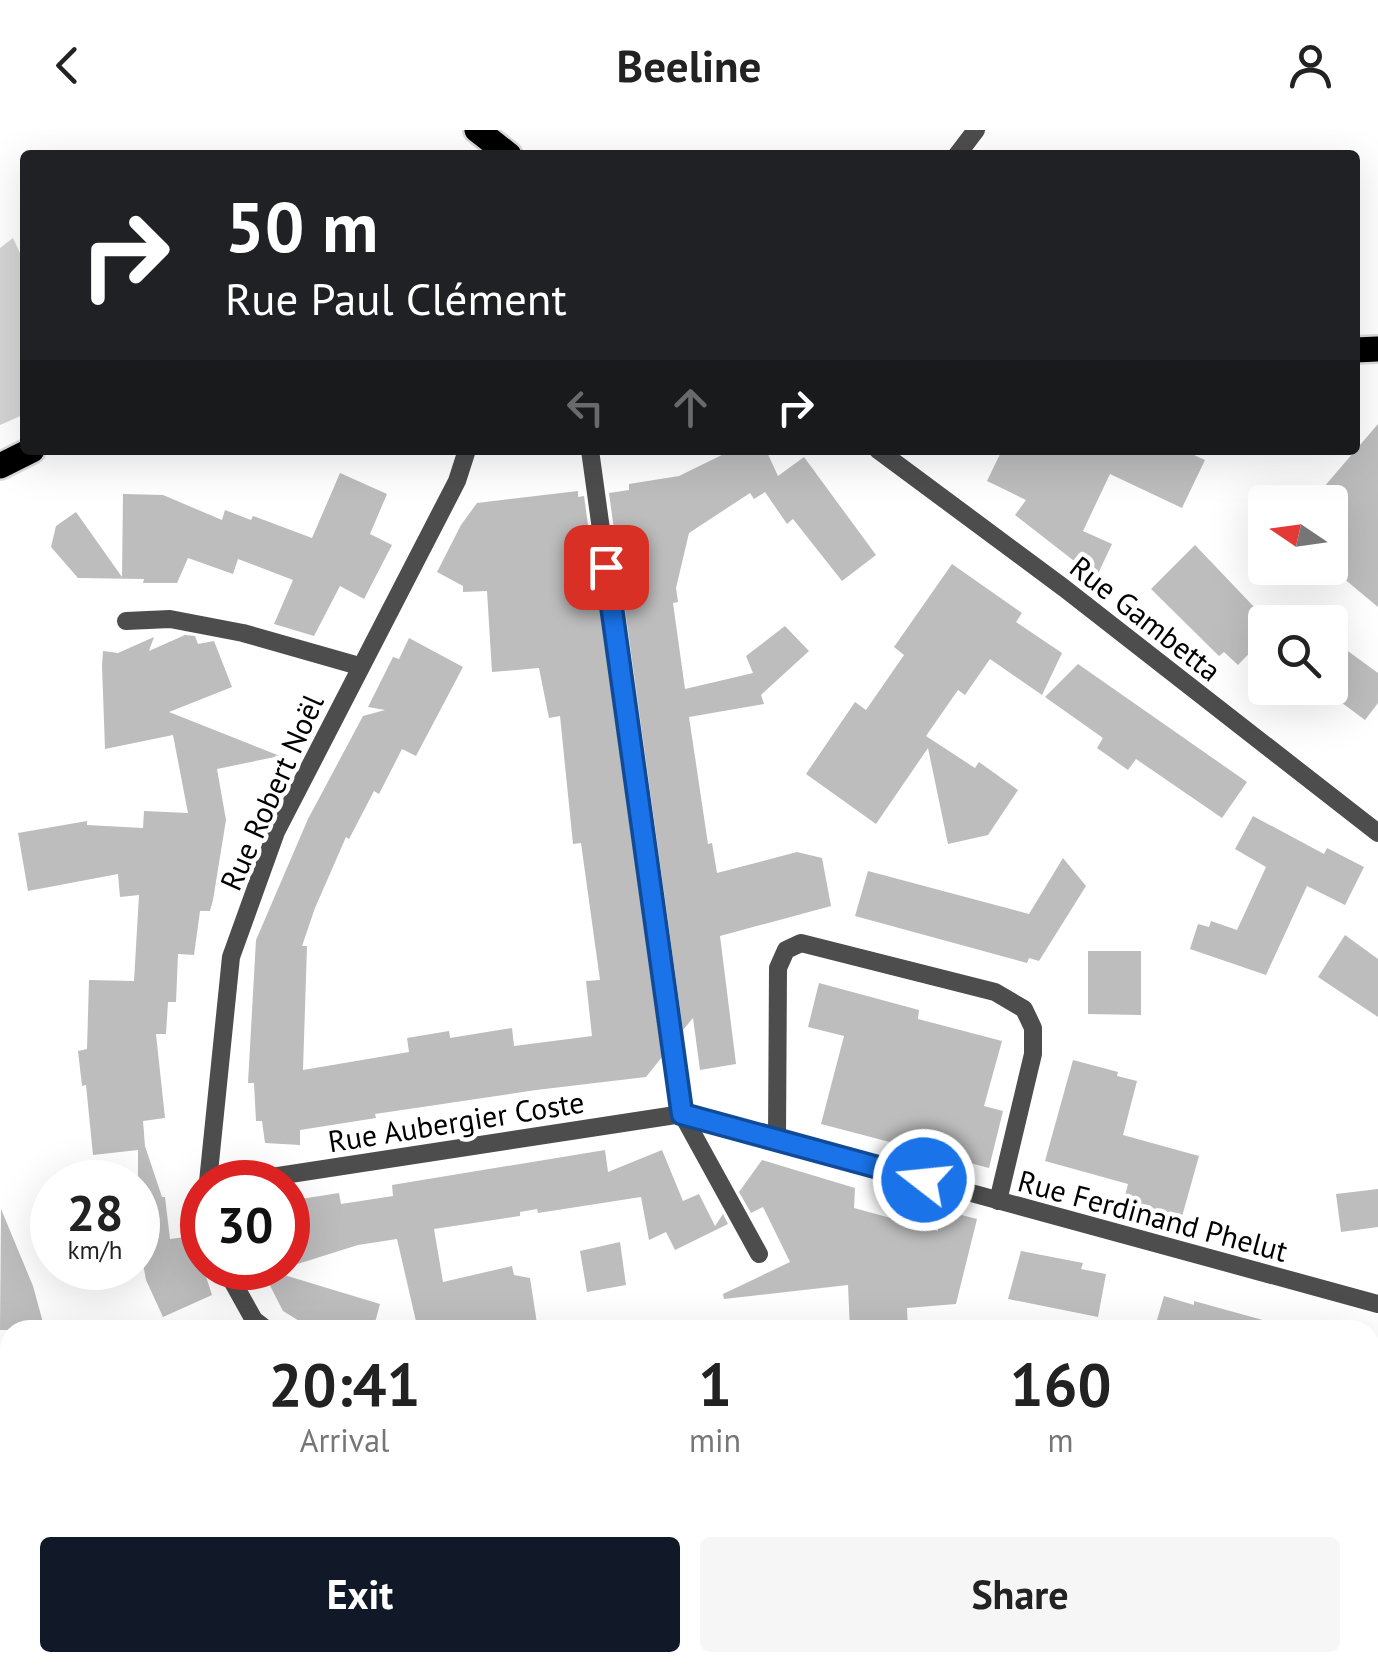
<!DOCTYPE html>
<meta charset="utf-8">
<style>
:root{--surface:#fff;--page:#f6f6f6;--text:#222;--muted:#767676;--accent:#111827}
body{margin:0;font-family:"PT Sans",sans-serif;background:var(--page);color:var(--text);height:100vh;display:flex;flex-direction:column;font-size:38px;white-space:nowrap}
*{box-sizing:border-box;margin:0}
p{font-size:32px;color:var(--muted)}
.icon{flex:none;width:55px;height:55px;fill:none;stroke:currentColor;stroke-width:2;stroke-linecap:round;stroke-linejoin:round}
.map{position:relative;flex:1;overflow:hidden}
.details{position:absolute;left:0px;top:1190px;width:1380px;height:352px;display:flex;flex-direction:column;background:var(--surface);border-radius:30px 30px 0 0;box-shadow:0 10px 40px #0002}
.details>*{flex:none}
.top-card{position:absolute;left:20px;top:20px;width:1340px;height:305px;border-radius:10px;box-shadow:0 10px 40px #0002;background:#202124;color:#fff;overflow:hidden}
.needle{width:65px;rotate:283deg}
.controls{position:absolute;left:1248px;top:355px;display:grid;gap:20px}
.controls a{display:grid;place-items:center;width:100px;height:100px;border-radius:10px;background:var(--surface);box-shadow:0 10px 40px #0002;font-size:50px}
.speed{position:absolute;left:30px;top:1030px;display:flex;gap:20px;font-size:50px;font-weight:700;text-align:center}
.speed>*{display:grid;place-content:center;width:130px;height:130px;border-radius:50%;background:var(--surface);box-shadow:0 10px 40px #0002;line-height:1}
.speed small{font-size:25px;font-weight:400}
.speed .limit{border:15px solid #d22;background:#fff;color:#111}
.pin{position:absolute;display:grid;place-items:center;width:85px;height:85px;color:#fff;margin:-42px;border-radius:20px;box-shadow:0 5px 15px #0006}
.me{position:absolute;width:110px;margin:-55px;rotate:286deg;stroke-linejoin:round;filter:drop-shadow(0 0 8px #0008)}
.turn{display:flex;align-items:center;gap:35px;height:210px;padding:0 40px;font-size:45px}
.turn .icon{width:130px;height:130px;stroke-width:2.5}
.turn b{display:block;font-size:70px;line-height:85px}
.lanes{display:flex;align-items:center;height:95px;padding:0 40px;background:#0003;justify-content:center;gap:50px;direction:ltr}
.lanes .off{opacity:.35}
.eta{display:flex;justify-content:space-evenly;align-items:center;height:170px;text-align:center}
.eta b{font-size:60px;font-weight:700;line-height:70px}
.cta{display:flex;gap:20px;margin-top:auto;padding:20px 40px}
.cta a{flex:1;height:115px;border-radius:10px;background:var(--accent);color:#fff;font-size:40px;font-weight:700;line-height:115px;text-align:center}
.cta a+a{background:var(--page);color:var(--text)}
header{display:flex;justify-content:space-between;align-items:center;height:130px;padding:0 40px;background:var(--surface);font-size:45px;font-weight:700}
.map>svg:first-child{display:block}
.green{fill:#d4d4d4}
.building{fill:#bdbdbd}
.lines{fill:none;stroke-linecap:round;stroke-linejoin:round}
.major-casing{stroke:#dbdbdb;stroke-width:30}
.path{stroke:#6f6f6f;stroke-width:6;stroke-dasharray:2.5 5;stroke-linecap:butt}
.minor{stroke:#4d4d4d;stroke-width:18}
.major{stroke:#000;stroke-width:25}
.route-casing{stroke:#114b97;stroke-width:25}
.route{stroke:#1a73e8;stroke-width:18}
.labels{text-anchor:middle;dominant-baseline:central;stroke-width:9;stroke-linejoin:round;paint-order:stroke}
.street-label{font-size:30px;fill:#000;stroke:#fff}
</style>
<header><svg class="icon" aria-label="back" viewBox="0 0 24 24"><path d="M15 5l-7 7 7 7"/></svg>Beeline<svg class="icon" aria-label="person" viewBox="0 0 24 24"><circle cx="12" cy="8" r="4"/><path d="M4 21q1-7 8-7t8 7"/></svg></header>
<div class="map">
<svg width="1378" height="1541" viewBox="0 0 1378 1541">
<rect width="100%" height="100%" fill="#fff"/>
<!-- green -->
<path class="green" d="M13,108L25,134V284L0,295V118Z"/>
<!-- building -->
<g class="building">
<path d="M1378,294V477L1330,437V372H1311Z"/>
<path d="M732,320H766L778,346L804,327L876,425L842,451L793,389L787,394L765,362L754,369L750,363L689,403L676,458L678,472L673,473L685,559L753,543L746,526L785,496L809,521L761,565L764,574L689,587L708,714L712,713L717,743L797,722L822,728L831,776L720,806L736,934L700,940L693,888L683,900L609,363L629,360V354L679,346Z"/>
<path d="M1002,320H1183L1205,330L1182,378L1110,344L1083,401L1112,414L1096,448L1015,385L1026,370L987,351Z"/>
<path d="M340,343L387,364L370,404L392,415L364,469L340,456L314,506L274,494L293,450L238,429L233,444L188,428L177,453H143L144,449L78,448L51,417L56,396L76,382L122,447L123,364L163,365L222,390L225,380L251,390L253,386L312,408Z"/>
<path d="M578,361V367L584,366L662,927L646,947L536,960L375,984L376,988L300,1000V1015L265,1013L262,991H256L254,953H248L256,810L308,689L363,586L385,580L368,577L393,527L399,529L409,508L463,537L416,626L402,619L379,664L374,661L349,709L346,707L315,778L302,816H307L303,940L409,922L407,908L449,901L450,908L512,898L514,916L592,906L586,851L600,850L581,713L573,714L560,586L549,588L539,538L492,542L487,461L463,462V456L437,442L461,395L477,373Z"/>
<path d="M1195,415L1256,479L1251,485L1265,498V507L1238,535L1224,522L1219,526L1151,459Z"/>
<path d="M952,434L1022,483L1016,492L1062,523L1042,565L990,529L965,565L958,560L926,606L975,638L979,632L1018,660L988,705L948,714L928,618L876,694L806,644L855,572L866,580L904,525L894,517Z"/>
<path d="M185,505L195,506L198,514L214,511L232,557L169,582L280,626L217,639L226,690L213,770L210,781H200L194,825L178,824L176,872H168L166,904H156L165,988L143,991L145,1016L162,1067H165L170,1109L193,1106L212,1165L163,1187L146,1150L138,1106V1020L93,1025L86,955L82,956L78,921L87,919L89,850L134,851L139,765L120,767L118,744L28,761L18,703L87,691V695L143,698L144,681L188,683L173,605L105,619L102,536L103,521L118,523L154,507L149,521Z"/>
<path d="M1330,508L1378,543V573L1365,590L1330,564Z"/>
<path d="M1078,534L1247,652L1222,688L1136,629L1128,640L1097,618L1103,608L1045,567Z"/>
<path d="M1253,686L1324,724L1327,718L1364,737L1345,775L1307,756L1266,845L1190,819L1198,794L1209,797L1211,791L1237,800L1266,737L1235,719Z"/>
<path d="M1063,728L1086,756L1039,831L1029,828L1027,833L855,786L868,741L1029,784Z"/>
<path d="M1345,805L1378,829V887L1318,847Z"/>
<path d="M1088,821H1141V885L1088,884Z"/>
<path d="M819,853L919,880L918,889L1002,911L984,976L1003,981L989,1038L821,994L844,906L808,897Z"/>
<path d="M1073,930L1118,942L1117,946L1137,951L1123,1005L1199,1026L1181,1090L1123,1074L1128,1054L1045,1031Z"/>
<path d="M605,1020L608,1042L662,1020L683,1071L699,1064L715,1096L723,1084L728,1094L675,1120L666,1102L649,1110L641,1067L538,1083L537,1079L520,1082V1086L434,1099L443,1152L512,1136L514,1145L530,1148L538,1200H418L397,1109L358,1115L288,1137V1071L339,1063L341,1074L393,1066L392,1055Z"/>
<path d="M762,1030L855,1058L854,1078L938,1101V1079L977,1089L956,1174L907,1178L908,1200H850L848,1155L724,1169L723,1164L790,1132L763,1077L751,1083L739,1062Z"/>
<path d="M1378,1059V1097L1341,1102L1336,1064Z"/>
<path d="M1,1079L33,1156L45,1200H0Z"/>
<path d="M620,1112L626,1155L587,1162L580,1121Z"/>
<path d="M1021,1121L1083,1133L1081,1139L1106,1144L1098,1187L1008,1169Z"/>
<path d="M261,1138L380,1174L373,1200H314L283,1181Z"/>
<path d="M1164,1166L1194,1175V1171L1270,1192L1268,1200H1154Z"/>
</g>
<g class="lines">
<defs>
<g id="major">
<path d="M477,0L509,25"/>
<path d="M1355,220L1378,219"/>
<path d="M0,336L32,320"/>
</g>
</defs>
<!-- major casing -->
<use href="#major" class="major-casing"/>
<!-- path -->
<path class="path" d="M74,1532L75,1541"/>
<!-- minor -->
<g class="minor">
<path d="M957,25L976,0"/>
<path d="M590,320L682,984L759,1124"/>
<path d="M878,320L1064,458L1378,703"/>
<path d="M126,491L170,489L243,503L359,536"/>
<path d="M777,1009L778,838L786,820L801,813L995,862L1024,879L1033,898V924L998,1071"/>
<path d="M208,1052L231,827L276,702L457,351L467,320"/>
<path d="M238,1052L682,984L1378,1174"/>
<path d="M225,1138L254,1190L267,1200"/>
<path d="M1370,1529H1378"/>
<path d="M581,1532L583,1541"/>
<path d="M1060,1541L1125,1532"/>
</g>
<!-- major -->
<use href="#major" class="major"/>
</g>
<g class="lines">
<defs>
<path id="route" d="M606,437L682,984L924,1050"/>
</defs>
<!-- route casing -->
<use href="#route" class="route-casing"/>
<!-- route -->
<use href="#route" class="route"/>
</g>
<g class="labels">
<!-- street labels -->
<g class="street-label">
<text transform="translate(1146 488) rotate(38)">Rue Gambetta</text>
<text transform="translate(271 662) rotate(-66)">Rue Robert Noël</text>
<text transform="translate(456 991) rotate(-9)">Rue Aubergier Coste</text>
<text transform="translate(1153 1085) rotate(15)">Rue Ferdinand Phelut</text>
</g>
</g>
</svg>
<div class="controls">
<a><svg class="needle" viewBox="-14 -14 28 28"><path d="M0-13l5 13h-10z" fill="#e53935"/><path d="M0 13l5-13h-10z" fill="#767676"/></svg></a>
<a><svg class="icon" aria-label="search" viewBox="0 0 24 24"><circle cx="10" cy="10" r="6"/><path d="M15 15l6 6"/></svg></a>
</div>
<div class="speed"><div>28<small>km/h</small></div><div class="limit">30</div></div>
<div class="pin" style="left:606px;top:437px;background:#d93025"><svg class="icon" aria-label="arrive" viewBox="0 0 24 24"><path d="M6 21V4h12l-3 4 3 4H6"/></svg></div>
<svg class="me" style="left:924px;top:1050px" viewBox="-20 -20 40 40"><circle r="17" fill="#1a73e8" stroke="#fff" stroke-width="3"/><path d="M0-11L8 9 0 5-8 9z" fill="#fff"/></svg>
<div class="top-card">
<div class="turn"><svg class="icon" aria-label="right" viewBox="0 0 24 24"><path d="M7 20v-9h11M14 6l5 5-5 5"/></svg><div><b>50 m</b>Rue Paul Clément</div></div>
<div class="lanes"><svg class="icon off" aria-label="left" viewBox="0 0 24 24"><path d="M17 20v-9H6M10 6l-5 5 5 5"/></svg><svg class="icon off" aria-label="ahead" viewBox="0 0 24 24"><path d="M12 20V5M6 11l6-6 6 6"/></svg><svg class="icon" aria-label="right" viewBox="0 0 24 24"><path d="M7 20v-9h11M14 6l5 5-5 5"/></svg></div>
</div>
<section class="details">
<div class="eta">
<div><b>20:41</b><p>Arrival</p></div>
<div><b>1</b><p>min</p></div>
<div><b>160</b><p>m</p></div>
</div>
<div class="cta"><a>Exit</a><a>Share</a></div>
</section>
</div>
